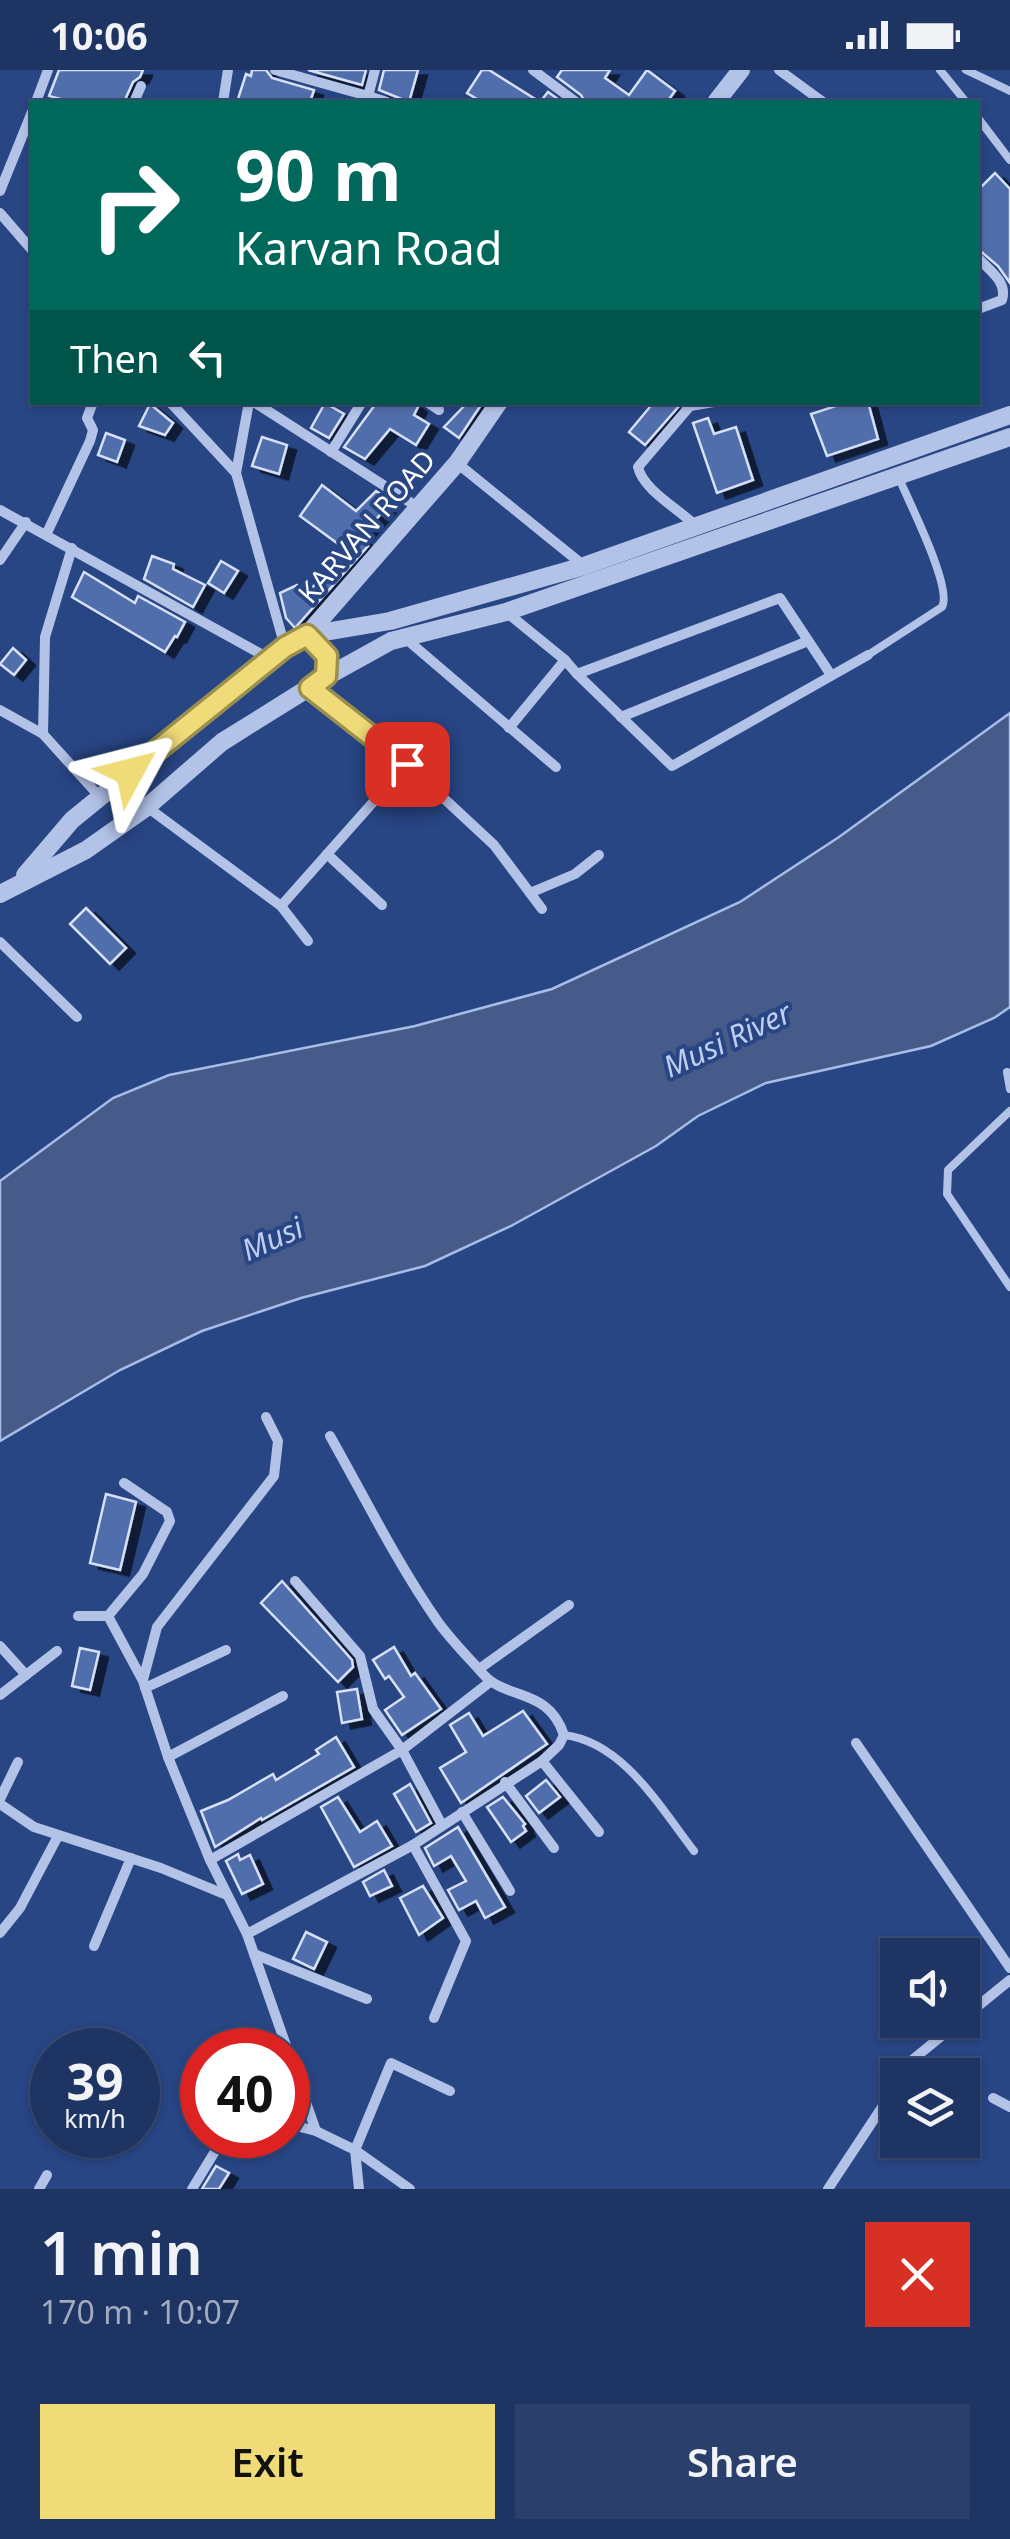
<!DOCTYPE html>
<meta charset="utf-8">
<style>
:root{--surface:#1e3463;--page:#2b3f6c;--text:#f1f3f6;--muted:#a1aabe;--line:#3c4f78;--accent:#efdc79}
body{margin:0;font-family:"Noto Sans",sans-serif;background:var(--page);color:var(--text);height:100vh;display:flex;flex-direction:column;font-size:38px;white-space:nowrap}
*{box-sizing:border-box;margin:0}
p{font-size:32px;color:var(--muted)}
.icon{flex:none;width:55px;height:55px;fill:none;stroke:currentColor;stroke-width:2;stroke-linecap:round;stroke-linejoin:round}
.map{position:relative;height:2119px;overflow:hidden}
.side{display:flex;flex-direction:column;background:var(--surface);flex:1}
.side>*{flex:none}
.hud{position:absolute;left:30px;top:30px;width:950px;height:305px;border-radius:0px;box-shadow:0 2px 8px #0004,0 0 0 2px var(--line);background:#00695c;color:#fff;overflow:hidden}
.tools{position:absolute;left:880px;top:1868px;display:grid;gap:20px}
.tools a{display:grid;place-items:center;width:100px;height:100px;border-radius:0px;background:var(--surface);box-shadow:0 2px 8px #0004,0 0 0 2px var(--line);font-size:50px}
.speed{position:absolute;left:30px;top:1958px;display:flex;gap:20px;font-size:50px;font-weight:700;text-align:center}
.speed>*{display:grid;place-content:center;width:130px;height:130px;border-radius:50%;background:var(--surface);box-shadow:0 2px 8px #0004,0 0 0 2px var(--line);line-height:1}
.speed small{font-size:25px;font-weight:400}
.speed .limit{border:15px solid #d22;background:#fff;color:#111}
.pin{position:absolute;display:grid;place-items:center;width:85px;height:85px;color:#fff;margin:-42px;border-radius:20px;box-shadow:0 5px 15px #0006}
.me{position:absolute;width:110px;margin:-55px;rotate:52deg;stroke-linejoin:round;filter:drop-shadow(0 0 8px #0008)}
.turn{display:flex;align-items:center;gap:35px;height:210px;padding:0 40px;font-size:45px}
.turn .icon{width:130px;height:130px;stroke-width:2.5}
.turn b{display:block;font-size:70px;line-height:85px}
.then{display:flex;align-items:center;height:95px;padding:0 40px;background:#0003;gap:20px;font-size:38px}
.round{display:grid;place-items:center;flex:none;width:105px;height:105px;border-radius:0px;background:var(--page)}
.overview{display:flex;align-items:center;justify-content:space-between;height:170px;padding:0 40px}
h1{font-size:60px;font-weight:600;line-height:75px}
.button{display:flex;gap:20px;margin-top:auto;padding:20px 40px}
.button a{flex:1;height:115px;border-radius:0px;background:var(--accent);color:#111;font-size:40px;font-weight:600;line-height:115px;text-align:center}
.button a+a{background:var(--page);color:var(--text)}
.status{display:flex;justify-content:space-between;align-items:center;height:70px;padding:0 50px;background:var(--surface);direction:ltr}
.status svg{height:28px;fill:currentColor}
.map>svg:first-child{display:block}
.water{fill:#465b89;stroke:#a7bde8;stroke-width:2.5}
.building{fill:#516eac;stroke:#d6e0f6;stroke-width:2.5;filter:url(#shadow)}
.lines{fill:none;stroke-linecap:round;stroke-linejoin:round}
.service{stroke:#b2c3e7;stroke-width:8}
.minor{stroke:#b2c3e7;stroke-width:10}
.tertiary{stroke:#b2c3e7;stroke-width:18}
.route-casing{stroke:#9b8f4f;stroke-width:25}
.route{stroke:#efdc79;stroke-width:18}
.labels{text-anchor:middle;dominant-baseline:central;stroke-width:8;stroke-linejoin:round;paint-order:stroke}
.street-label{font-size:28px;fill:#fff;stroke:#284584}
.water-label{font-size:30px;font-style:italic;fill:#beceef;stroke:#284584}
</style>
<div class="status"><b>10:06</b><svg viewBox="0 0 49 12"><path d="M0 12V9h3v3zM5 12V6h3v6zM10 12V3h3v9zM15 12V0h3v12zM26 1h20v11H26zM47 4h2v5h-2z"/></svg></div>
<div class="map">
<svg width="1010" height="2119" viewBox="0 0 1010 2119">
<defs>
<filter id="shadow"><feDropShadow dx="9" dy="5.5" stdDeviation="0" flood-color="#0009"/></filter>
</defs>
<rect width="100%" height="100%" fill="#284584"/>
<!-- water -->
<path class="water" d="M1010,643V937L994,948L931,976L766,1013L698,1046L656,1076L511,1156L425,1196L301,1228L202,1261L120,1300L0,1371V1111L113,1028L169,1005L415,956L552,919L740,832L839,767Z"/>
<!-- building -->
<g class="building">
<path d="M59,0H143L140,7L133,12L124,32H72L49,26Z"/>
<path d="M252,0H266L272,8L314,20L310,32H237L246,4L251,6Z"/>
<path d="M308,0H366L362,15Z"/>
<path d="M384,0H418L409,32L379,20Z"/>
<path d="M482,0H489L540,32L548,22L562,32H482L467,23Z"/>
<path d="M562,0H610L605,8L629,25L647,0L675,21L667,32H585L581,25L557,7Z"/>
<path d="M995,103L1010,119V213L998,196L978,179V120Z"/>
<path d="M377,332H411L418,337L414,345L429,354L416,375L390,359L365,389L344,377Z"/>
<path d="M468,332H483L459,368L444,357Z"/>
<path d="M654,332L680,335L645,375L629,362Z"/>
<path d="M848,332H868L878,369L827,386L811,344Z"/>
<path d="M325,333L344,344L329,368L311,358Z"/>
<path d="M150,334L173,353L165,365L139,356Z"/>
<path d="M708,348L714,364L736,357L753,410L717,423L693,353Z"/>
<path d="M106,363L125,370L117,392L98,385Z"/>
<path d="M262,367L287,375L279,404L252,396Z"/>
<path d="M322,415L356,441L376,421L392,431L360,468L368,476L295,558L286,548L280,523L297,515L306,524L343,485L345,479L300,446Z"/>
<path d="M152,486L174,494L173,499L205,515L193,537L144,509Z"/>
<path d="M221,491L238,501L224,523L208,513Z"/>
<path d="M84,502L135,533L138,526L185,552L177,567L175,566L165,582L72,527Z"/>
<path d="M13,578L26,590L14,605L0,594Z"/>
<path d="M86,838L126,878L110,894L70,854Z"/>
<path d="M106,1424L136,1432L120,1500L90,1493Z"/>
<path d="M282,1511L352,1590L353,1597L338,1612L261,1533Z"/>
<path d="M394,1577L411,1606L415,1603L441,1639L402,1665L385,1640L404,1627L389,1606L385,1609L373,1590Z"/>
<path d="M80,1578L99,1582L90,1620L72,1616Z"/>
<path d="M357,1619L362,1649L342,1653L337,1622Z"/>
<path d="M523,1641L547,1674L461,1733L440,1698L466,1682L450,1655L469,1643L483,1666Z"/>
<path d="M336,1667L354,1697L262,1750L261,1748L215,1777L201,1741L228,1730L273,1704L276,1710L319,1684L316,1680Z"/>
<path d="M546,1710L560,1727L539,1743L526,1726Z"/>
<path d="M410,1714L431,1753L416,1762L394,1724Z"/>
<path d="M338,1727L360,1762L377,1751L392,1776L354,1797L321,1737Z"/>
<path d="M503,1727L525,1754L523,1756L526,1761L511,1772L487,1737Z"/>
<path d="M458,1757L505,1837L485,1848L476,1831L459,1840L448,1820L466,1811L451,1786L434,1796L425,1778Z"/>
<path d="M238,1784L240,1790L250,1785L263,1814L242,1824L226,1791Z"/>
<path d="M384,1800L392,1816L370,1826L363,1812Z"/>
<path d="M423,1816L443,1848L419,1865L400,1828Z"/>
<path d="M306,1862L327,1872L314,1899L293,1889Z"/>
<path d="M216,2096L229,2103L219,2119H202Z"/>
</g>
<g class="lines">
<!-- service -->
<g class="service">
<path d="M940,0L966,32"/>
<path d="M966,0L1010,21"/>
<path d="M978,48L1010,90"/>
<path d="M868,585L942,537C953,518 908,430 898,406"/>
<path d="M1007,1002L1010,1019"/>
<path d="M1010,1041L948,1100L947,1124L1010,1217"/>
<path d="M564,1665C623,1672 660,1737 694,1781"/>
</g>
<!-- minor -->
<g class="minor">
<path d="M275,0L368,26"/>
<path d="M375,0L368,26L387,32"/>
<path d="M533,0L576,32"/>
<path d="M779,0L823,32"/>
<path d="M36,32L48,0"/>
<path d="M134,32L141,16"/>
<path d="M223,32L228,0"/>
<path d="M0,121L32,42"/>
<path d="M0,143L32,180"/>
<path d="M978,188C989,200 1008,212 1002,230L978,239"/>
<path d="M170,332L236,403L285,577"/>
<path d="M254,332L419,438"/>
<path d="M427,332L439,340"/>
<path d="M688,333L690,336L714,332"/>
<path d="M690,336L638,397C643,420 679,439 696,456"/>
<path d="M331,382L362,332"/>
<path d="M457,393L583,495"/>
<path d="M236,403L249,332"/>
<path d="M0,440L270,589"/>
<path d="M46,465L90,371L93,360L87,348L93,332"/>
<path d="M72,478L45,567L43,664L99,726"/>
<path d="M0,490L26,452"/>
<path d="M506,542L565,590L509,658"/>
<path d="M405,568L556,697"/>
<path d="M565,590L577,604L780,528L831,605"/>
<path d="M577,604L672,696L868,585"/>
<path d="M0,640L43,664"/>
<path d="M621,647L808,571"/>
<path d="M407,694L494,775L542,839"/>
<path d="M147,737L281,836L407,694L310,618"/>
<path d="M327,784L382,835"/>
<path d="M530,823L575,804L599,785"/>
<path d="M281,836L308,871"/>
<path d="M0,872L77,947"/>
<path d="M124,1413L167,1442L170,1451L143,1504L108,1546L143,1611L168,1687L210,1790L247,1864L316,2061L355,2080L359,2119"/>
<path d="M295,1511L360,1586L373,1639L402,1680L442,1755"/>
<path d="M78,1546H108"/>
<path d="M0,1576L26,1605"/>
<path d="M479,1599L569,1535"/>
<path d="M143,1610L157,1557L274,1406L278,1371L266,1347"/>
<path d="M145,1618L226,1580"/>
<path d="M0,1625L57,1581"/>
<path d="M856,1673L1010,1898"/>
<path d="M168,1687L283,1626"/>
<path d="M542,1691L599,1762"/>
<path d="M505,1712L554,1778"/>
<path d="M0,1729L18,1692"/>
<path d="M0,1734L34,1757L161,1798L224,1824"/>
<path d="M462,1742L510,1821"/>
<path d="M413,1775L466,1871L434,1948"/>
<path d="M210,1790L402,1680L490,1612"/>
<path d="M0,1863L20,1838L58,1766"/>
<path d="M247,1864L413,1775L542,1691L559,1675L564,1665C548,1617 507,1631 483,1604C468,1587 451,1570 438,1552C397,1493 365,1428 330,1366"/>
<path d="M94,1876L131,1788"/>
<path d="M254,1884L367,1929"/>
<path d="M962,1949L1010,1910"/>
<path d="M902,2005L911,1991L961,1950"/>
<path d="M993,2028L1010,2037"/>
<path d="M288,2054L316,2061"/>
<path d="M39,2119L47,2105"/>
<path d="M192,2119L225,2065"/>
<path d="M410,2119L355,2080L391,1993L450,2021"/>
<path d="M828,2119L898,2013"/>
</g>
<!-- tertiary -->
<g class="tertiary">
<path d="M716,32L741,0"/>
<path d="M307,565L390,551L584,496L1010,345"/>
<path d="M307,565L327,586L326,607"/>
<path d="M25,805L72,750L270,589L307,565L457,393L499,332"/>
<path d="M0,824L86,780L147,737L222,672L326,607L391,571L506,542L1010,367"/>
</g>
</g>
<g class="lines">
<defs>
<path id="route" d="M130,702L285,577L307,565L327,586L326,606L310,618L407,694"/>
</defs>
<!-- route casing -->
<use href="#route" class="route-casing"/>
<!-- route -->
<use href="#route" class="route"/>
</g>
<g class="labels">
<!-- street labels -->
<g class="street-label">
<text transform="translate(366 456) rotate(-49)">KARVAN ROAD</text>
</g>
<!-- water labels -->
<g class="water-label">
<text transform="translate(727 969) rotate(-25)">Musi River</text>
<text transform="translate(272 1168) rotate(-24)">Musi</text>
</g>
</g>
</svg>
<div class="tools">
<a><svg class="icon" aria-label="sound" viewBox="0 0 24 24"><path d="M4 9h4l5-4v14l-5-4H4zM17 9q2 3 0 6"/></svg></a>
<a><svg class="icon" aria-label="layers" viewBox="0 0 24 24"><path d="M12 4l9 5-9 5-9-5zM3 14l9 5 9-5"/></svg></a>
</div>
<div class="speed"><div>39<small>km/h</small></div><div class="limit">40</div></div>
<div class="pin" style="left:407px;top:694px;background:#d93025"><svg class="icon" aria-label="arrive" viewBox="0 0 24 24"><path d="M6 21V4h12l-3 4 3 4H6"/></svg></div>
<svg class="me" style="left:130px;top:702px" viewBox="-20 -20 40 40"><path d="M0-17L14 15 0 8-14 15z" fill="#efdc79" stroke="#fff" stroke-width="4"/></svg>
<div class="hud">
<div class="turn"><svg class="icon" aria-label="right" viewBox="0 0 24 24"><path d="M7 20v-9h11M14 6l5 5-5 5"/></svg><div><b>90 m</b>Karvan Road</div></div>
<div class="then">Then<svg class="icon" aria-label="left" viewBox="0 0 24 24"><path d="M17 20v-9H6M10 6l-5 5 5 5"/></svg></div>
</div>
</div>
<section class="side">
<div class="overview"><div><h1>1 min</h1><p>170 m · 10:07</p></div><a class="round" style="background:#d93025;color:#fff"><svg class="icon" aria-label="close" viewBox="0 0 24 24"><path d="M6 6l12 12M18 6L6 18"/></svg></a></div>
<div class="button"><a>Exit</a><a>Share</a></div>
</section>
